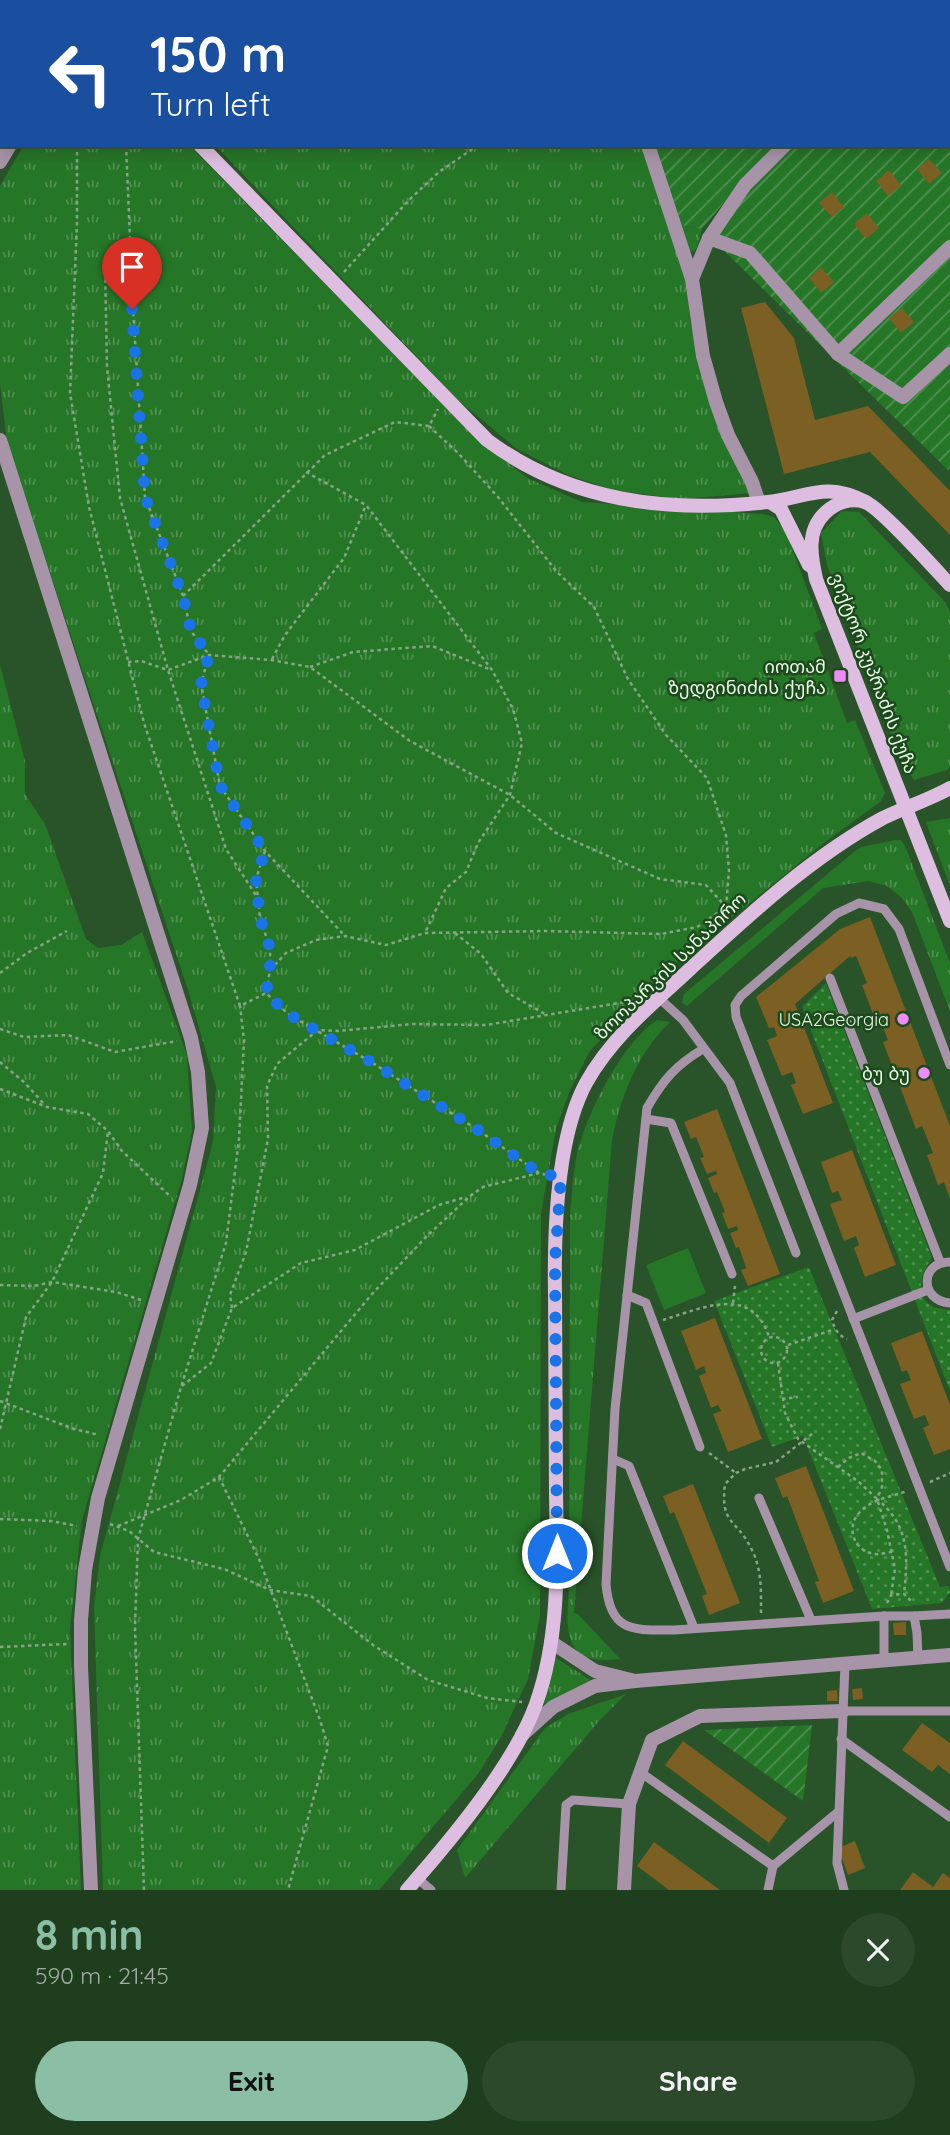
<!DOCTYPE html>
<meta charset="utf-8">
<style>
:root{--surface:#1f3e1e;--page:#2c492b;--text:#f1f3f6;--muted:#a1aea4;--line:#3c573c;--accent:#8abfa5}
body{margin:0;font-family:Quicksand,"Noto Sans Georgian",sans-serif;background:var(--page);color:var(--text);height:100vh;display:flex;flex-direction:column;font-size:26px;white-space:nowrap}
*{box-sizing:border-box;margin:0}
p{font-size:23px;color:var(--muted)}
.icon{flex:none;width:38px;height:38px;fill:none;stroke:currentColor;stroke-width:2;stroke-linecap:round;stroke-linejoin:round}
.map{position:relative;height:1890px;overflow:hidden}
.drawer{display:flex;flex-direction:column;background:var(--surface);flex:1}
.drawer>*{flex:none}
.banner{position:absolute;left:0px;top:0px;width:950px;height:147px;box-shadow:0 4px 18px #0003,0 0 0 2px var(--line);background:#1a4fa0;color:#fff;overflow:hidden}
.pin{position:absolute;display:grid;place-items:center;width:60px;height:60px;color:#fff;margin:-72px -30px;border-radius:50% 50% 50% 0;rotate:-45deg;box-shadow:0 0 7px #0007}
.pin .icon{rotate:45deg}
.me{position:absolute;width:77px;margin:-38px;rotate:0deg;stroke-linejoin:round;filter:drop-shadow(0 0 5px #0008)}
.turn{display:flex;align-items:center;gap:24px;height:147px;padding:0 35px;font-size:32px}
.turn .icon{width:91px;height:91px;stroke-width:2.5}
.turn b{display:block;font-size:49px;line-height:60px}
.round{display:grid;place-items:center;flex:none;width:74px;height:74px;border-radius:37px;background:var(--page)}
.summary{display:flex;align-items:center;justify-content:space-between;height:119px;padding:0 35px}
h1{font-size:42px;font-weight:700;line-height:52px;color:var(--accent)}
.button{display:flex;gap:14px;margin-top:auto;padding:14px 35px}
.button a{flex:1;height:80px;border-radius:42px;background:var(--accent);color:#111;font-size:28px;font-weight:700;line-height:80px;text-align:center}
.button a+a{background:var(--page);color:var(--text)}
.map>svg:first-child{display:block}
.grass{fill:url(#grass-tufts)}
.park{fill:url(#park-dots)}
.garden{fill:url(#garden-furrows)}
.pitch{fill:#267628}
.building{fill:#7b5f23}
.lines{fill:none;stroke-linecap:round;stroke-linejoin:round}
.path{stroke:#85a683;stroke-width:2.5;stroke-dasharray:3.5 3.5;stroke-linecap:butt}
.service{stroke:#a794a9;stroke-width:9}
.minor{stroke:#a794a9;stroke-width:14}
.secondary{stroke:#ddbee0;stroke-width:14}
.route{stroke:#1a73e8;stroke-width:12;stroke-dasharray:0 21.6}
.poi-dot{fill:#ee8cf8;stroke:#1e481d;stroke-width:2.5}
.labels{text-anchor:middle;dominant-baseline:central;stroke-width:5;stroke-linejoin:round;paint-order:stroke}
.poi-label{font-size:18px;fill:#e5fde3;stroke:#1e481d;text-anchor:end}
.street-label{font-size:18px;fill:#e5fde3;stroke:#1e481d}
</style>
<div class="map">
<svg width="950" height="1890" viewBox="0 0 950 1890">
<defs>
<pattern id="grass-tufts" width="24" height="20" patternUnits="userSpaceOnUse" patternTransform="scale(1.75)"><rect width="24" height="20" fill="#267628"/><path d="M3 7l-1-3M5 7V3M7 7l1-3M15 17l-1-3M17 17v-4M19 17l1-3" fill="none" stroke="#509151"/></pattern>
<pattern id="park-dots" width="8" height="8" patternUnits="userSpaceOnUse" patternTransform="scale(1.75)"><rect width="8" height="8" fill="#267628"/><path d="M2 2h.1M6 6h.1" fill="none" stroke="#509151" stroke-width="1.8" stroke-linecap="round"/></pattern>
<pattern id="garden-furrows" width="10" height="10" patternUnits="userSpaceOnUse" patternTransform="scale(1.75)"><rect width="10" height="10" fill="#267628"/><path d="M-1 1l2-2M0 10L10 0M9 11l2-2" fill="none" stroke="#509151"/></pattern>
</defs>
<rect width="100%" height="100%" fill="#295328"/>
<!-- grass -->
<g class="grass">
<path d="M0,0L47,2H2L0,145Z"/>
<path d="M212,0H594L595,2H211Z"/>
<path d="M24,145H189L471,433L527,478L582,502L762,514L774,517L786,532L822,629L814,633L847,723L855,720L885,793L880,802L825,842L665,972L590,1051L570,1090L556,1129L541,1214L540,1615L528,1679L501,1737L478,1774L379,1890H103L94,1606L100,1556L213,1142L216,1087L189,993L7,442L0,384V186Z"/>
<path d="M215,145H643L687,284L690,320L707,393L752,493L681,499L612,490L566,474L517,449L457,399Z"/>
<path d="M679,225L702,229L697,248L693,252L690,251Z"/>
<path d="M842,511L859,512L946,603L950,612V767L947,770L914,780L901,761L827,565L821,533Z"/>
<path d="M0,665L25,761V794L45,824L86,939L98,948L121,945L142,932L187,1055L192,1132L181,1182L82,1520L70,1629L81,1890H0Z"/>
<path d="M950,818V886L926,822Z"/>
<path d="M895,840H901L905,846L950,963V1011L912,912L900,896L887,886L869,881L823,888L687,1006L682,1003L684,994L855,851L861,847Z"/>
<path d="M657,1020L670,1022C637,1054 621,1096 612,1140L574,1613L578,1614L620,1659C565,1666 565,1635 569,1591L570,1214C572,1195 573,1173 577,1154C587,1113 622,1043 657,1020Z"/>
<path d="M556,1658L591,1680L544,1704Z"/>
<path d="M626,1694L600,1720L465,1878L457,1850L545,1728L568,1714Z"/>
</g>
<!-- park -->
<g class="park">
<path d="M826,983L932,1258C922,1271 913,1295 932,1306C937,1309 945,1309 950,1310V1391L802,1007Z"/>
<path d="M809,1267L940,1587L949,1586L950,1592L942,1603L872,1609L803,1436L772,1447L714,1301Z"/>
</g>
<!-- garden -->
<g class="garden">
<path d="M609,0H942L608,2Z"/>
<path d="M950,15V468L948,470L713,240L748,189L795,145H948Z"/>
<path d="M654,145H775L751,170L702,229L679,225Z"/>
<path d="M812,1725L803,1801L704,1730Z"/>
</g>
<!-- pitch -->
<path class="pitch" d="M688,1248L706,1293L664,1310L646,1265Z"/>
<!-- building -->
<g class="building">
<path d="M929,159L942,173L929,184L917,169Z"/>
<path d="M889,170L901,185L888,196L876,181Z"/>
<path d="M832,192L844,207L832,217L819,203Z"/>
<path d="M867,213L879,228L866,239L854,224Z"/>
<path d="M821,267L834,282L821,293L809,278Z"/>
<path d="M765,302L794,338L815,420L868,406L950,491V535L870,452L784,474L741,308Z"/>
<path d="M902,308L914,322L901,333L889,318Z"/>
<path d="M870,917L950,1126V1199L944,1182L938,1185L927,1155L933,1153L922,1126L916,1129L883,1042L888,1040L877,1012L873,1014L862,985L867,983L856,956L851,958L850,956L795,1004L833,1103L803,1114L791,1085L796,1083L792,1072L782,1076L767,1040L777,1036L774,1027L769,1028L756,997L840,929Z"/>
<path d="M717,1109L780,1274L748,1286L741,1270L746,1268L739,1247L736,1248L730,1233L738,1230L737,1226L728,1229L722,1213L725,1212L717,1192L714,1193L708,1178L717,1174L716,1171L707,1174L700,1158L704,1157L696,1137L691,1139L684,1122Z"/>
<path d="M852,1150L896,1265L865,1277L854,1248L859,1245L856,1236L844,1241L830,1204L842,1200L838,1191L832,1193L821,1162Z"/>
<path d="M715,1318L762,1439L728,1452L713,1414L721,1411L718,1405L711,1408L699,1376L706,1373L704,1366L696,1370L681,1331Z"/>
<path d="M922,1331L950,1405V1449L934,1455L923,1428L929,1425L925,1415L914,1419L900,1384L911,1380L907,1370L902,1372L891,1343Z"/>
<path d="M806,1466L854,1591L823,1603L815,1582L819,1581L787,1496L783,1498L775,1478Z"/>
<path d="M693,1484L740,1603L709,1615L702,1596L707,1594L674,1512L670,1514L663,1496Z"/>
<path d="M906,1622V1635H894L893,1623Z"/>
<path d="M862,1688L863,1699L853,1700L852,1689Z"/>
<path d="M837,1690L838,1701H827V1691Z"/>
<path d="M922,1723L950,1743V1774L938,1765L932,1772L902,1750Z"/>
<path d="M683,1741L787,1818L769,1843L665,1765Z"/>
<path d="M855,1841L865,1868L848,1875L838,1848Z"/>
<path d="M654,1842L720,1890H669L637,1866Z"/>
<path d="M913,1872L933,1887L943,1873L950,1878V1890H900Z"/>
</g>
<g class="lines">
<!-- path -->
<g class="path">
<path d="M0,30L2,32"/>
<path d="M77,145V223L70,393L89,507L144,723L240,1006L266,993L288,1014L371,1062L478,1130L539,1173L547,1175"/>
<path d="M126,145L133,309L145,497L183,596L191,631L209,655L201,684L220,786L265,851L345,936"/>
<path d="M130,242L105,263L107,367L120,498L168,670L226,849L257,897"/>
<path d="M344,272L408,201L439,172L478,145"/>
<path d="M306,472L366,505L492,670L513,709L522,743L510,795L478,843L466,872L446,888L425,933"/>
<path d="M183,596L325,455L395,422L429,426L438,409"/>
<path d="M272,659L285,635L344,558L366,505"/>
<path d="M128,662L141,661L168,670L209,655L271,660L310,667L410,741L510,795L556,833L660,879L706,885L726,907L735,909"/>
<path d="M310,667L353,652L432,646L489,669"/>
<path d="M265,851L256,879L260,918L270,948V970L266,993"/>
<path d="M455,933L481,954L508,993L545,1014"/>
<path d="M270,970L286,953L316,940L345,936L386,945L425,933L547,931L661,934L697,927L726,907L729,871L726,835L707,778L666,735L628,679L594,607L557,572L498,497L459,454L429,426"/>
<path d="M0,973L27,953L67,931"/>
<path d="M0,1029L24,1037L68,1035L115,1052L177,1041"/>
<path d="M0,1062L24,1082L45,1105"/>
<path d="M0,1089L47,1107L88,1114L108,1131L122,1151L171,1197"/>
<path d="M0,1285L34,1286L52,1282L116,1292L141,1300"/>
<path d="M733,1303L735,1286"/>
<path d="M232,1308L230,1295L246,1252L268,1139L267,1086L277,1064L302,1043L318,1030L338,1031L412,1024L486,1025L631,1001"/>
<path d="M837,1311L832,1320C835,1330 838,1335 847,1339"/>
<path d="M663,1320C702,1308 752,1284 769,1337"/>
<circle cx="774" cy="1350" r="13"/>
<path d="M788,1345L835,1329"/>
<path d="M778,1363L785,1413L798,1439L859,1482L877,1499L887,1530L895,1569L891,1595"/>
<path d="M182,1386L211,1363L232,1308L301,1263L355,1250L439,1205L466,1197"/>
<path d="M782,1399L798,1397"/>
<path d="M0,1401L74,1429L99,1435"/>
<path d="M0,1429L26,1317L52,1282L103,1173L108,1131"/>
<path d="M709,1453L736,1473"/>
<path d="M838,1467L849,1458L861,1453L875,1461L882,1470V1487L877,1499C910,1526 908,1556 904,1594"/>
<path d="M219,1477L259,1559L320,1720L328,1746L288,1890"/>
<path d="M930,1482L950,1473"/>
<path d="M0,1519L51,1521L77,1526"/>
<path d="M110,1524L129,1531L154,1552L224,1569L270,1590L311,1596L373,1645L428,1680L487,1698L522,1702"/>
<path d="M118,1526L181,1500L219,1477L372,1294L427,1236L470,1196L483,1187L539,1173"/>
<path d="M892,1552C887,1552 880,1555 875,1554C855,1552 845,1529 859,1513C871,1499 891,1497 907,1491"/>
<path d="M887,1603L891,1595L904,1594L913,1603"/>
<path d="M761,1613C761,1590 762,1569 751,1548C736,1518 720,1525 725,1484L736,1473L745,1469L776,1462L812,1434"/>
<path d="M0,1647L67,1644"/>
<path d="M144,1890L135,1627L138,1539L181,1387L226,1243L239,1139L244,1040L240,1006"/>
</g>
<!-- service -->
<g class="service">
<path d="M830,978L940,1262"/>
<path d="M659,998L683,1020L730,1083L796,1253"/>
<path d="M703,1049C676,1065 663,1080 647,1108L615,1409L606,1584C610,1633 633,1630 674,1630L884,1616"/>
<path d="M950,1065L899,929L884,909L859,903L836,914L741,996L735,1005L736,1017L950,1567"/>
<path d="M646,1119L671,1123L732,1274"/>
<path d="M950,1262C919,1262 920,1301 950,1303"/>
<path d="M627,1295L646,1303L700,1447"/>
<path d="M853,1319L928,1290"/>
<path d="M613,1459L629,1466L694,1628"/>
<path d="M759,1498L811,1620"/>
<path d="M914,1616L950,1614"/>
<path d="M884,1661V1616H914L917,1633L918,1658"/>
<path d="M843,1711H950"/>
<path d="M841,1739L950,1817"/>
<path d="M640,1772L773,1866"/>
<path d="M417,1878L431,1890"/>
<path d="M561,1890L566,1805L573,1800L629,1804"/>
<path d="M768,1890L773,1866L838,1812"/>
<path d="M844,1890L837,1863L845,1664"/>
</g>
<!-- minor -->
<g class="minor">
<path d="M115,0L117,2"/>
<path d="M602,0V2"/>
<path d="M200,2L202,0"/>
<path d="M948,9L950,8"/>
<path d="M0,94L2,95"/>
<path d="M648,145L692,279L703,356L716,402L728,435L752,482L759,503"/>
<path d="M0,162L10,145"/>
<path d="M709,238L750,253L838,354L903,397L950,354"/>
<path d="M692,279L709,238L745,185L785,145"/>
<path d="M838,354L950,247"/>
<path d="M0,440L191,1038L198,1072L202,1128L190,1185L98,1498L85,1570L81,1620V1666L91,1890"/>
<path d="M635,1681L950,1655"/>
<path d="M522,1735L553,1707L595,1686L635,1681L595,1671L551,1642"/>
<path d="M624,1890L629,1804L652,1740L700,1716L843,1711"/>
</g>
<!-- secondary -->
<g class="secondary">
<path d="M57,0L59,2"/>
<path d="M200,145L487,440C570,502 667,513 768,502C809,497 825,481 866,502"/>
<path d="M770,502L781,509L809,565"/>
<path d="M950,585C936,570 880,507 865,502C851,497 835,503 825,513C806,531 811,556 816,579L950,921"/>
<path d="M407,1890C450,1841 514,1765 536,1704C560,1637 557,1563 556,1493C556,1426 555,1359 555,1292C554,1232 557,1137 586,1083C611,1038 652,1004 689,970C749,915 811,857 883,818C905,807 929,800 950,788"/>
</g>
</g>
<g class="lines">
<!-- route -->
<path class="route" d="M132,309L145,497L183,596L191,631L209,655L201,684L220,786L265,851L256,879L260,918L270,948V970L266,993L288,1014L371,1062L478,1130L539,1173L561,1177L555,1261L557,1553"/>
</g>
<!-- markers -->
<g class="poi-dot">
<rect x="833" y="669" width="14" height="14" rx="3.5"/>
<circle cx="903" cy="1019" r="7"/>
<circle cx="924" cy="1073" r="7"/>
</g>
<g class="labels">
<!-- poi labels -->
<g class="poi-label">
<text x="826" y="666">იოთამ<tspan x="826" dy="21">ზედგინიძის ქუჩა</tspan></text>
<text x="889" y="1019">USA2Georgia</text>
<text x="910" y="1073">ბუ ბუ</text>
</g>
<!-- street labels -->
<g class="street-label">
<text transform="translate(874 673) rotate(69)">ვიქტორ კუპრაძის ქუჩა</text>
<text transform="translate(670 966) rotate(-44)">ზოოპარკის სანაპირო</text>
</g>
</g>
</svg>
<div class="pin" style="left:132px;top:309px;background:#d93025"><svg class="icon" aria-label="arrive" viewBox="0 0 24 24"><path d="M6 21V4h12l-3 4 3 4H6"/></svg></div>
<svg class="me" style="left:557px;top:1553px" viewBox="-20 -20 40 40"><circle r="17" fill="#1a73e8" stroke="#fff" stroke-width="3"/><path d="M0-11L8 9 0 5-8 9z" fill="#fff"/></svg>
<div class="banner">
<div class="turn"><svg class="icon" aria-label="left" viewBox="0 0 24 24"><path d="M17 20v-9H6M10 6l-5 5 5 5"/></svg><div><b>150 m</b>Turn left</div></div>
</div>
</div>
<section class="drawer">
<div class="summary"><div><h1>8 min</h1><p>590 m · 21:45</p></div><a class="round"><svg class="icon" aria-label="close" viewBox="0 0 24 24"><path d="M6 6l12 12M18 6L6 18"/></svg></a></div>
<div class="button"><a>Exit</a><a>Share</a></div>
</section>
